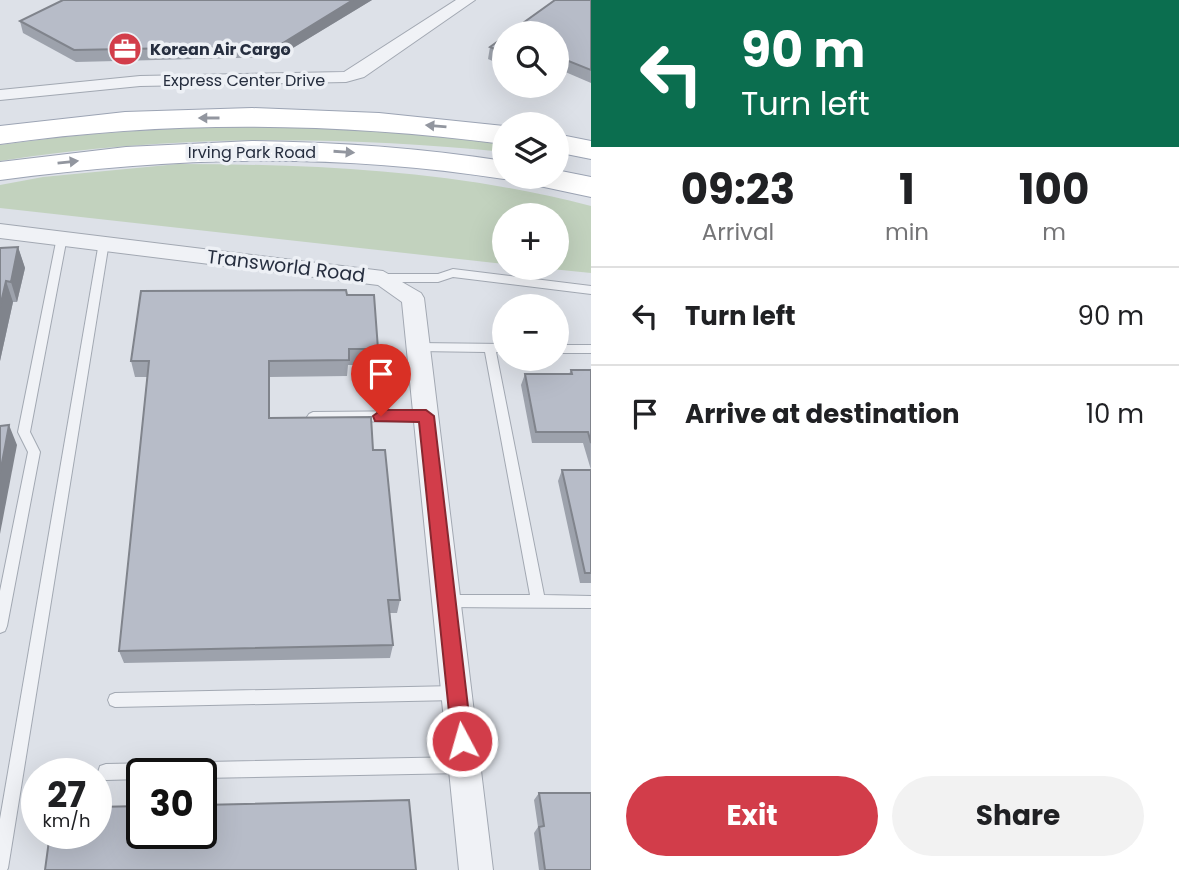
<!DOCTYPE html>
<meta charset="utf-8">
<style>
:root{--surface:#fff;--page:#f2f2f2;--text:#202124;--muted:#757577;--line:#e0e0e0;--accent:#d23d4a}
body{margin:0;font-family:Poppins,sans-serif;background:var(--page);color:var(--text);height:100vh;display:flex;flex-direction:column;font-size:26px;white-space:nowrap}
*{box-sizing:border-box;margin:0}
p{font-size:23px;color:var(--muted)}
.icon{flex:none;width:38px;height:38px;fill:none;stroke:currentColor;stroke-width:2;stroke-linecap:round;stroke-linejoin:round}
.map{position:relative;flex:1;overflow:hidden}
.panel{display:flex;flex-direction:column;background:var(--surface);width:588px}
.panel>*{flex:none}
.banner{background:#0b6e4f;color:#fff;overflow:hidden}
.fabs{position:absolute;left:492px;top:21px;display:grid;gap:14px}
.fabs a{display:grid;place-items:center;width:77px;height:77px;border-radius:50%;background:var(--surface);box-shadow:0 7px 28px #0002;font-size:35px}
.speed{position:absolute;left:21px;top:758px;display:flex;gap:14px;font-size:35px;font-weight:700;text-align:center}
.speed>*{display:grid;place-content:center;width:91px;height:91px;border-radius:50%;background:var(--surface);box-shadow:0 7px 28px #0002;line-height:1}
.speed small{font-size:18px;font-weight:400}
.speed .limit{border:4px solid #111;border-radius:10px;background:#fff;color:#111}
.pin{position:absolute;display:grid;place-items:center;width:60px;height:60px;color:#fff;margin:-72px -30px;border-radius:50% 50% 50% 0;rotate:-45deg;box-shadow:0 0 7px #0007}
.pin .icon{rotate:45deg}
.me{position:absolute;width:77px;margin:-38px;rotate:354deg;stroke-linejoin:round;filter:drop-shadow(0 0 5px #0008)}
.turn{display:flex;align-items:center;gap:24px;height:147px;padding:0 35px;font-size:32px}
.turn .icon{width:91px;height:91px;stroke-width:2.5}
.turn b{display:block;font-size:49px;line-height:60px}
.eta{display:flex;justify-content:space-evenly;align-items:center;height:119px;text-align:center}
.eta b{font-size:42px;font-weight:700;line-height:49px}
.cta{display:flex;gap:14px;margin-top:auto;padding:14px 35px}
.cta a{flex:1;height:80px;border-radius:42px;background:var(--accent);color:#fff;font-size:28px;font-weight:700;line-height:80px;text-align:center}
.cta a+a{background:var(--page);color:var(--text)}
ul{padding:0;list-style:none}
li{display:flex;align-items:center;gap:21px;height:98px;padding:0 35px;border-top:2px solid var(--line)}
li div{flex:1}
li b{display:block;font-size:26px}
li em{font-style:normal}
main{display:flex;flex:1;min-height:0}
.map>svg:first-child{display:block}
.green{fill:#c2d2be}
.lines{fill:none;stroke-linecap:round;stroke-linejoin:round}
.service-casing{stroke:#a2a8b2;stroke-width:2}
.minor-casing{stroke:#a2a8b2;stroke-width:2}
.primary-casing{stroke:#9ca4b4;stroke-width:2}
.service{fill:#f0f2f6;fill-rule:evenodd}
.minor{fill:#f0f2f6;fill-rule:evenodd}
.primary{fill:#fff;fill-rule:evenodd}
.wall{fill:#9da2ac}
.shaded-wall{fill:#80848c}
.building{fill:#b7bcc8;stroke:#80848c;stroke-width:2}
.oneway{fill:#92969f}
.route{fill:#d23d4a;stroke:#882830;stroke-width:2}
.labels{text-anchor:middle;dominant-baseline:central;stroke-width:7;stroke-linejoin:round;paint-order:stroke}
.far-poi-label{font-size:16px;font-weight:bold;fill:#262e3f;stroke:#edf0f5;text-anchor:start}
.far-street-label{font-size:16px;fill:#262e3f;stroke:#edf0f5}
.street-label{font-size:19px;fill:#262e3f;stroke:#edf0f5}
</style>
<main>
<div class="map">
<svg width="591" height="870" viewBox="0 0 591 870">
<rect width="100%" height="100%" fill="#dde1e8"/>
<!-- green -->
<g class="green">
<path d="M266,126C346,128 425,131 504,144V152C336,135 167,135 0,161V145C88,132 177,127 266,126Z"/>
<path d="M178,164C316,164 457,171 591,206V273L542,268H556V215H504V264L0,208V185L43,177Z"/>
</g>
<g class="lines">
<defs>
<g id="service">
<path d="M62,234L67,237L30,432L40,452L7,626L5,631L0,633V591L28,452L18,432L57,237Z"/>
<path d="M104,239L109,242L8,868L7,870H0V819L99,242Z"/>
<path d="M453,269L591,286V294L453,277L438,282H383L378,278L383,274H438Z"/>
<path d="M418,343L504,344V352H496L544,595L591,596V608L447,607L442,605L440,601L442,597L447,595H530L485,352L418,351L412,347Z"/>
<rect x="556" y="345" width="35" height="8"/>
<path d="M426,411L430,413L432,416L430,419L426,421L313,422L309,420L307,417L309,414L313,412Z"/>
<path d="M456,686L461,688L463,693L461,698L456,700L115,707L110,705L108,700L110,695L115,693Z"/>
<path d="M464,757L470,759L472,765L470,771L464,773L201,778V774H142V779L106,780L100,778L98,772L100,766L106,764Z"/>
</g>
<g id="minor">
<path d="M456,0H475L364,77L346,82L140,86L0,100V90L140,76L344,72Z"/>
<path d="M0,224L383,271L421,293L424,298L493,870H459L402,302L378,285L0,238Z"/>
</g>
<g id="primary">
<path d="M252,108L379,113L504,126V144C333,122 171,120 0,144V126L125,112Z"/>
<path d="M556,134L591,141V159L556,152Z"/>
<path d="M252,141C337,142 420,148 504,161V177H514L504,179C331,152 173,157 0,180V162L126,147Z"/>
<path d="M556,170L591,177V197L530,184L526,177H556Z"/>
</g>
</defs>
<!-- service casing -->
<use href="#service" class="service-casing"/>
<!-- minor casing -->
<use href="#minor" class="minor-casing"/>
<!-- primary casing -->
<use href="#primary" class="primary-casing"/>
<!-- service -->
<use href="#service" class="service"/>
<!-- minor -->
<use href="#minor" class="minor"/>
<!-- primary -->
<use href="#primary" class="primary"/>
</g>
<!-- wall -->
<g class="wall">
<path d="M63,0H372L278,57L76,62L23,33L20,21Z"/>
<path d="M591,0V83L556,68V33Z"/>
<path d="M504,37V66L488,59L490,47Z"/>
<path d="M18,247L25,268L17,302H13L0,361V248Z"/>
<path d="M347,295L378,349L376,365H348L347,376L270,377V418L373,450L400,600L397,613H390L393,645L390,658L124,663L119,651L147,377H135L131,361Z"/>
<path d="M571,370H591V583H580L558,481L562,470H591L583,443H532L521,385L525,374H569Z"/>
<path d="M539,793L591,870H539L534,833L538,827L534,800Z"/>
</g>
<!-- shaded-wall -->
<g class="shaded-wall">
<path d="M353,0H372L278,57V46Z"/>
<path d="M18,247L25,268L17,302L11,282Z"/>
<path d="M6,281L13,302L0,361V307Z"/>
<path d="M9,425L17,445L0,534V473Z"/>
</g>
<!-- building -->
<g class="building">
<path d="M63,0H353L278,46L74,50L20,21Z"/>
<path d="M555,0H591V70L556,56V33H509Z"/>
<path d="M504,37V53L490,47Z"/>
<path d="M18,247L11,282L6,281L0,307V248Z"/>
<path d="M346,290L347,295H374L378,349H349V360L269,361V418L371,417L373,450H385L400,600H388L393,645L119,651L149,361H131L141,291Z"/>
<path d="M571,370H591V443L588,432H536L525,374H572Z"/>
<path d="M9,425L5,447L0,473V426Z"/>
<path d="M562,470H591V573H585Z"/>
<path d="M539,793H591V870H545L539,827L544,826Z"/>
<path d="M409,800L416,870H45L50,833H96V807L142,806V833H201V805Z"/>
</g>
<!-- one-way arrows -->
<defs><path id="oneway-solid" d="M-6-.8H1V-3.2L6.5 0L1 3.2V.8H-6Z" transform="scale(1.75)"/></defs>
<g class="oneway">
<use href="#oneway-solid" transform="translate(209 118) rotate(-180)"/>
<use href="#oneway-solid" transform="translate(436 126) rotate(-175)"/>
<use href="#oneway-solid" transform="translate(344 152) rotate(4)"/>
<use href="#oneway-solid" transform="translate(68 162) rotate(-6)"/>
</g>
<!-- route -->
<path class="route" d="M381,410H426L434,416L472,741L469,748L462,751L455,748L452,741L419,422L375,421L373,416Z"/>
<!-- icons -->
<defs>
<symbol id="office-disc" viewBox="-11 -11 22 22"><circle r="9.5" fill="#d23d4a" stroke="#edf0f5"/><path d="M-6-3h4V-5.5h4V-3h4V5H-6ZM-1-4.5V-3h2v-1.5ZM-6 0V1H6V0Z" fill="#fff"/></symbol>
</defs>
<g fill-rule="evenodd">
<use href="#office-disc" x="106" y="30" width="38" height="38"/>
</g>
<g class="labels">
<!-- far-poi labels -->
<g class="far-poi-label">
<text x="150" y="49">Korean Air Cargo</text>
</g>
<!-- far-street labels -->
<g class="far-street-label">
<text x="244" y="80">Express Center Drive</text>
<text x="252" y="152">Irving Park Road</text>
</g>
<!-- street labels -->
<g class="street-label">
<text transform="translate(286 266) rotate(7)">Transworld Road</text>
</g>
</g>
</svg>
<div class="fabs">
<a><svg class="icon" aria-label="search" viewBox="0 0 24 24"><circle cx="10" cy="10" r="6"/><path d="M15 15l6 6"/></svg></a>
<a><svg class="icon" aria-label="layers" viewBox="0 0 24 24"><path d="M12 4l9 5-9 5-9-5zM3 14l9 5 9-5"/></svg></a>
<a>+</a>
<a>−</a>
</div>
<div class="speed"><div>27<small>km/h</small></div><div class="limit">30</div></div>
<div class="pin" style="left:381px;top:416px;background:#d93025"><svg class="icon" aria-label="arrive" viewBox="0 0 24 24"><path d="M6 21V4h12l-3 4 3 4H6"/></svg></div>
<svg class="me" style="left:462px;top:741px" viewBox="-20 -20 40 40"><circle r="17" fill="#d23d4a" stroke="#fff" stroke-width="3"/><path d="M0-11L8 9 0 5-8 9z" fill="#fff"/></svg>
</div>
<section class="panel">
<div class="banner">
<div class="turn"><svg class="icon" aria-label="left" viewBox="0 0 24 24"><path d="M17 20v-9H6M10 6l-5 5 5 5"/></svg><div><b>90 m</b>Turn left</div></div>
</div>
<div class="eta">
<div><b>09:23</b><p>Arrival</p></div>
<div><b>1</b><p>min</p></div>
<div><b>100</b><p>m</p></div>
</div>
<ul>
<li><svg class="icon" aria-label="left" viewBox="0 0 24 24"><path d="M17 20v-9H6M10 6l-5 5 5 5"/></svg><div><b>Turn left</b></div><em>90 m</em></li>
<li><svg class="icon" aria-label="arrive" viewBox="0 0 24 24"><path d="M6 21V4h12l-3 4 3 4H6"/></svg><div><b>Arrive at destination</b></div><em>10 m</em></li>
</ul>
<div class="cta"><a>Exit</a><a>Share</a></div>
</section>
</main>
